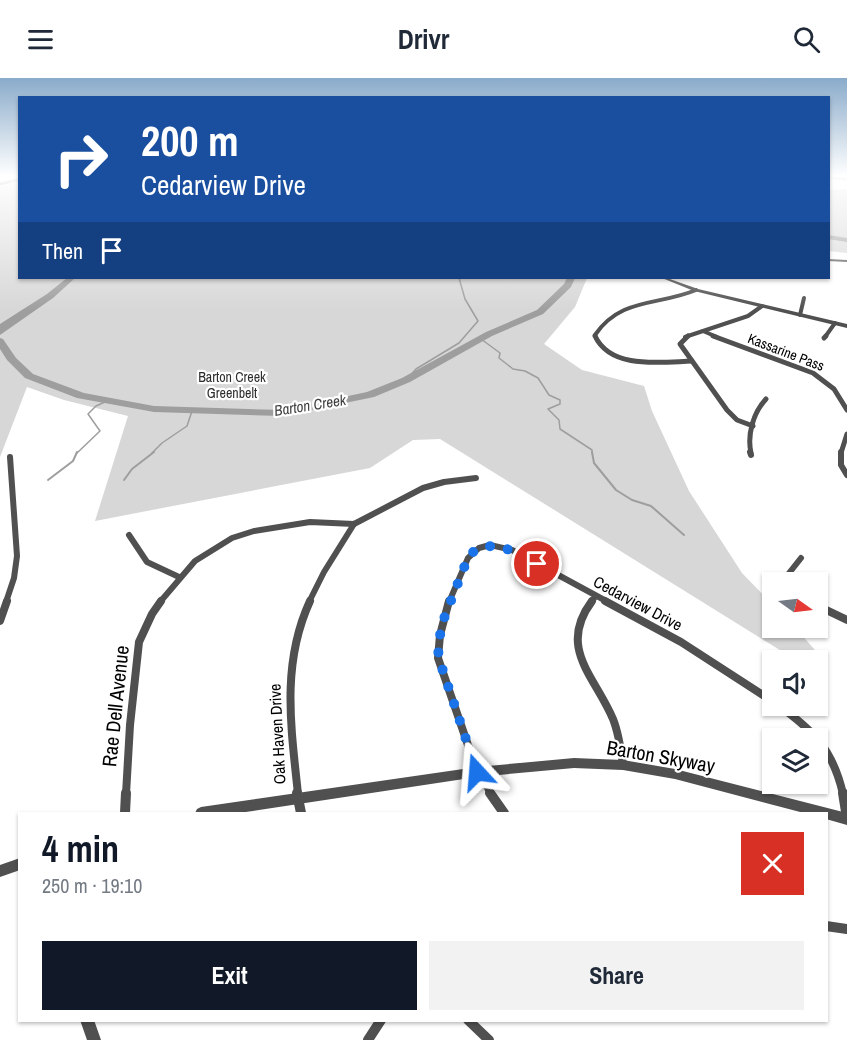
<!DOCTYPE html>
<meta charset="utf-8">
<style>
:root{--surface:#fff;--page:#f2f2f3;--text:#1f2937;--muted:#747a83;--accent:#111827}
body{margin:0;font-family:"Archivo Narrow",sans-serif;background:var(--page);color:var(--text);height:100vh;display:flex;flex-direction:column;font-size:22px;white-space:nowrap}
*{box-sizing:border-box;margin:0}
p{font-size:20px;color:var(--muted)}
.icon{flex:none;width:33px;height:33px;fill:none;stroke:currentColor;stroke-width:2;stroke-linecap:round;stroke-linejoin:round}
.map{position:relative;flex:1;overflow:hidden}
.side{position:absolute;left:18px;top:734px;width:810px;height:210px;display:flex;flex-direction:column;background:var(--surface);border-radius:0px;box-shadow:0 2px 4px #0004}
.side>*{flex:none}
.banner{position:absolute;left:18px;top:18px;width:812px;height:183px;border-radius:0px;box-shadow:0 2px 4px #0004;background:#1a4fa0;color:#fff;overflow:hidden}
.needle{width:39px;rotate:104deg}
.tools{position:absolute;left:762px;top:494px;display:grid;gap:12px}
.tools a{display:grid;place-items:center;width:66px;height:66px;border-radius:0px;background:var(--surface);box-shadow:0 2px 4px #0004;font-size:30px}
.pin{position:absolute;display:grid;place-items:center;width:51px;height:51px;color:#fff;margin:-26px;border:3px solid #fff;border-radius:50%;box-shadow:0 2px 6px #0007}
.me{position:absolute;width:66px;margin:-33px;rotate:341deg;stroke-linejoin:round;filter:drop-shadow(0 0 4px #0008)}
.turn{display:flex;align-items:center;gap:21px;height:126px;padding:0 24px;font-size:27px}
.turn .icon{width:78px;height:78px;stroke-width:2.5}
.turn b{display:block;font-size:42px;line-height:51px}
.then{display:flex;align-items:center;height:57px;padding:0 24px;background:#0003;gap:12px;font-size:22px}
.round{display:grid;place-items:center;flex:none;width:63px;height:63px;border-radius:0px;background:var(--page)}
.overview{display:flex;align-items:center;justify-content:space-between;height:102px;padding:0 24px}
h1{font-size:36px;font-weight:700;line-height:45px;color:var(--accent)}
.button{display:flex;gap:12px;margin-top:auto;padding:12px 24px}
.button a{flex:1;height:69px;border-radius:0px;background:var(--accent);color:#fff;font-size:24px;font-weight:700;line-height:69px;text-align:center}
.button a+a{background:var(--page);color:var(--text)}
header{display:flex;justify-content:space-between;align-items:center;height:78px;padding:0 24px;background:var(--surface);font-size:27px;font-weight:700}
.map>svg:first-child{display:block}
.green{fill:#d7d7d7}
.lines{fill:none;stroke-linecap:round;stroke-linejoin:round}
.stream-far1{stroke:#9e9e9e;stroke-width:1.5}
.stream{stroke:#9e9e9e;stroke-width:2}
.river{fill:#9e9e9e;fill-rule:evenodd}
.minor-far5{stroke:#505050;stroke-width:3}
.minor-far4{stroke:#505050;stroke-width:4}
.minor-far3{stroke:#505050;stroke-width:5}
.minor-far2{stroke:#505050;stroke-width:6}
.minor-far1{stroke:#505050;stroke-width:8}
.minor{stroke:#505050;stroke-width:10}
.tertiary{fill:#505050;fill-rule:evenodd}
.route{stroke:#1a73e8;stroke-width:10;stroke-dasharray:0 18}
.labels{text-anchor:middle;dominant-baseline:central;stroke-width:4.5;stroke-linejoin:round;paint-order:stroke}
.far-street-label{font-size:14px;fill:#000;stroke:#fff}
.far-park-label{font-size:14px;fill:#2e2e2e;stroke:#fff}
.far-water-label{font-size:15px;font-style:italic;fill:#3f3f3f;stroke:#fff}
.street-label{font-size:16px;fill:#000;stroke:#fff}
.near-street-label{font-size:20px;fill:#000;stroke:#fff}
</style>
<header><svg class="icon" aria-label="menu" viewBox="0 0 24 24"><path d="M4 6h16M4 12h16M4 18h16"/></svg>Drivr<svg class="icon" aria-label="search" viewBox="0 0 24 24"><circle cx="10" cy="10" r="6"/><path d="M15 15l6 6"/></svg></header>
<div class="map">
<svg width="847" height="962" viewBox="0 0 847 962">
<rect width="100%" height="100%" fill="#fff"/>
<!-- green -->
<g class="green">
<path d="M18,102H20V200H587L575,229L544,266L582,292L644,308L652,333L689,413L742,495L772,526V549H795L814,571L821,590H818V582H796L440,361L413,362L370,390L95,443L128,338L64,322L27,309L0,379V109Z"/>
<path d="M847,111V175L828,173V112Z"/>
</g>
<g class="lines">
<!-- stream-far1 -->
<g class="stream-far1">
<path d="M481,261L500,275L499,280L513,291L525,293L538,300L549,317L560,322V326L548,331L559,342L560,351L592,372V375"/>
<path d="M406,302L416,291L459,265L478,243L465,221L459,200"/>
<path d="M77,375L100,353L88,336L96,328L107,323"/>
<path d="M152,375L162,365L187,348L192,333"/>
</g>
<!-- stream -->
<g class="stream">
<path d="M592,374L594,385L616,412L632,422L651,428L684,457"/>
<path d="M48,402L73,383L77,374"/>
<path d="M124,402L132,391L154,374"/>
</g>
<!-- river -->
<g class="river">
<path d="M828,157L847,160V164L828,161Z"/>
<path d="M67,200H75L53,220L0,257V246L47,216Z"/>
<path d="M567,200H575L571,209L543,236L492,258L410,304L374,319L282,338L154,334L77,320L25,300L7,282L0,271V260L3,261L16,280L33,296L84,315L154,328L282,332L367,314L402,300L486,254L537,232L564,206Z"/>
</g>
<!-- minor-far5 -->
<g class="minor-far5">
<path d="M828,99L847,101"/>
<path d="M0,106L20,101"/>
</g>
<!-- minor-far4 -->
<g class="minor-far4">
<path d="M800,237L804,220"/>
<path d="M703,253L717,259"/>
<path d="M596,259L595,257C621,219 658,228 696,212"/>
<path d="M685,259L748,238L762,228"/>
<path d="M825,259L835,245"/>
</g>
<!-- minor-far3 -->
<g class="minor-far3">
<path d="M595,258C611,292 661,284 692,283"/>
<path d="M688,258L680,266L727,332L737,342L753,348"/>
<path d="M713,258L813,295L834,311L847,332"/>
<path d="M824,260L826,258"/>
<path d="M751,375C747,357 753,335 766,321"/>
<path d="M841,375L847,356"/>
</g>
<!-- minor-far2 -->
<g class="minor-far2">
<path d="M750,374L751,377"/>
<path d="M841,374V387L847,397"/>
<path d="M129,457L147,484L179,499"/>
<path d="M788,504L786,499L801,480"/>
<path d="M6,524L14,500L17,478L10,379"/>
<path d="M160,524L195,483L232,460L254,453L310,444L354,446L423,410L444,404L476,400"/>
<path d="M309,524L324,494L354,446"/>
<path d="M449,524L468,480L479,470L490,467L512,472L608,524"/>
<path d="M591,524L595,519"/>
</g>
<!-- minor-far1 -->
<g class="minor-far1">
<path d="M449,523L440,557L438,580L469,670L491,716"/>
<path d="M592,523C557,570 595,598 613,641C619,656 621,672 623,687"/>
<path d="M605,523L681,564L772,623"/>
<path d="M818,528L847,542"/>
<path d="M0,543L7,523"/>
<path d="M778,627C814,653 833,672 843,716"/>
<path d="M126,716L130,647L139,564L152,536L161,523"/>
<path d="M298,716C291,649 281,586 310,523"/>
</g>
<!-- minor -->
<g class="minor">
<path d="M297,715L301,735"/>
<path d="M490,715L504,735"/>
<path d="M843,715L847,740"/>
<path d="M125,735L126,715"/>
<path d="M826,848L847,851"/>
<path d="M468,942L489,962"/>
<path d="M368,962L381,942"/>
</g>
<!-- tertiary -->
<g class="tertiary">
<path d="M828,181L847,182V184L828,183Z"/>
<path d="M662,200H667L698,211L847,246V250L694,213Z"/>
<path d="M574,680L623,682L675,691L847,735V747L826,741V735H804L675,701L623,692L574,690L477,699L239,735H195L197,731L201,729L477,689Z"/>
<path d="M20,780V792L0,799V787Z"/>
<path d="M80,942H94L101,962H87Z"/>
</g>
</g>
<!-- sky -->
<linearGradient id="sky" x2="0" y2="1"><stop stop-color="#8aabca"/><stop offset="0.42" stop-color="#fff"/><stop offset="1" stop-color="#fff" stop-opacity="0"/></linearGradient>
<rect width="847" height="233" fill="url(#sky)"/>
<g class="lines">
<!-- route -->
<path class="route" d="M477,694L438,578L441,548L469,477C492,458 514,474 537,486"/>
</g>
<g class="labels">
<!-- far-street labels -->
<g class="far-street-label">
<text transform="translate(786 274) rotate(21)">Kassarine Pass</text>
</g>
<!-- far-park labels -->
<g class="far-park-label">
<text x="232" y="299">Barton Creek<tspan x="232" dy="16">Greenbelt</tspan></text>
</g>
<!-- far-water labels -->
<g class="far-water-label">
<text transform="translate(310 327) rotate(-9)">Barton Creek</text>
</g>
<!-- street labels -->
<g class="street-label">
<text transform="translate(638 525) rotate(28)">Cedarview Drive</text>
<text transform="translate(277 656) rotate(-93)">Oak Haven Drive</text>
</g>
<!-- near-street labels -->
<g class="near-street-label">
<text transform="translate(115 628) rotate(-84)">Rae Dell Avenue</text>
<text transform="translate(661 678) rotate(10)">Barton Skyway</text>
</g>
</g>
</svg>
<div class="tools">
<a><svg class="needle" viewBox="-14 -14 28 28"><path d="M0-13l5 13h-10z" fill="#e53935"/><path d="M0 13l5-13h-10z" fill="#747a83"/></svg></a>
<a><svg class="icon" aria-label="sound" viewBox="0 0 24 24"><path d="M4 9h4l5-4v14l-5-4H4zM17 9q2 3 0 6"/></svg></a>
<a><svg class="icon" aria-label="layers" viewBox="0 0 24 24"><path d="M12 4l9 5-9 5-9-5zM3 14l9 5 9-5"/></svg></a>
</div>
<div class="pin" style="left:537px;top:486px;background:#d93025"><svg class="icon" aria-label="arrive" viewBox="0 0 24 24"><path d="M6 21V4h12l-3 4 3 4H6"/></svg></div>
<svg class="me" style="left:477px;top:694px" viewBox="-20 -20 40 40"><path d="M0-17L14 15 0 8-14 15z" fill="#1a73e8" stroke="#fff" stroke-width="4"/></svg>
<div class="banner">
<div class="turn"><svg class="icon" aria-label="right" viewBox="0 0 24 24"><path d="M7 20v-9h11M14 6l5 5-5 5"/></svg><div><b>200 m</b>Cedarview Drive</div></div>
<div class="then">Then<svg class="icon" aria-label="arrive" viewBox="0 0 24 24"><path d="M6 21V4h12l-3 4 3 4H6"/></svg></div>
</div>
<section class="side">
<div class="overview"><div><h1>4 min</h1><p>250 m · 19:10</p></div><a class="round" style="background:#d93025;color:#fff"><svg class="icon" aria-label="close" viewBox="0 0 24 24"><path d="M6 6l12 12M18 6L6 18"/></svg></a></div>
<div class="button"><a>Exit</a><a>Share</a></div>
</section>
</div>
